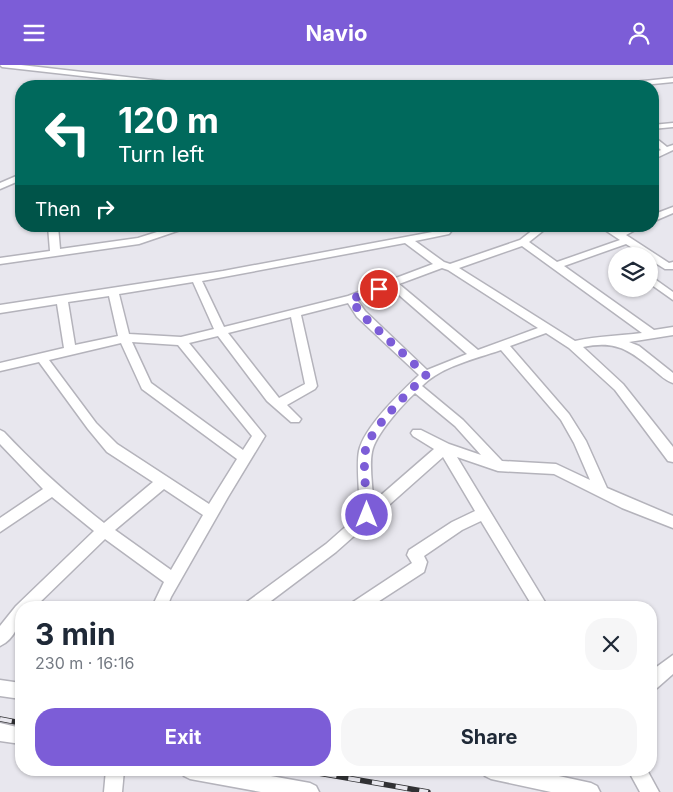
<!DOCTYPE html>
<meta charset="utf-8">
<style>
:root{--surface:#fff;--page:#f6f6f7;--text:#1f2937;--muted:#747a83;--accent:#7c5dd7}
body{margin:0;font-family:Inter,sans-serif;background:var(--page);color:var(--text);height:100vh;display:flex;flex-direction:column;font-size:19px;white-space:nowrap}
*{box-sizing:border-box;margin:0}
p{font-size:16px;color:var(--muted)}
.icon{flex:none;width:28px;height:28px;fill:none;stroke:currentColor;stroke-width:2;stroke-linecap:round;stroke-linejoin:round}
.map{position:relative;flex:1;overflow:hidden}
.panel{position:absolute;left:15px;top:536px;width:642px;height:175px;display:flex;flex-direction:column;background:var(--surface);border-radius:20px;box-shadow:0 1px 4px #0004}
.panel>*{flex:none}
.banner{position:absolute;left:15px;top:15px;width:644px;height:152px;border-radius:20px;box-shadow:0 1px 4px #0004;background:#00695c;color:#fff;overflow:hidden}
.tools{position:absolute;left:608px;top:182px;display:grid;gap:10px}
.tools a{display:grid;place-items:center;width:50px;height:50px;border-radius:50%;background:var(--surface);box-shadow:0 1px 4px #0004;font-size:25px}
.pin{position:absolute;display:grid;place-items:center;width:42px;height:42px;color:#fff;margin:-21px;border:2px solid #fff;border-radius:50%;box-shadow:0 1px 5px #0007}
.me{position:absolute;width:55px;margin:-28px;rotate:0deg;stroke-linejoin:round;filter:drop-shadow(0 0 4px #0008)}
.turn{display:flex;align-items:center;gap:18px;height:105px;padding:0 20px;font-size:22px}
.turn .icon{width:65px;height:65px;stroke-width:2.5}
.turn b{display:block;font-size:35px;line-height:42px}
.then{display:flex;align-items:center;height:48px;padding:0 20px;background:#0003;gap:10px;font-size:19px}
.round{display:grid;place-items:center;flex:none;width:52px;height:52px;border-radius:20px;background:var(--page)}
.head{display:flex;align-items:center;justify-content:space-between;height:85px;padding:0 20px}
h1{font-size:30px;font-weight:700;line-height:38px}
.primary-button{display:flex;gap:10px;margin-top:auto;padding:10px 20px}
.primary-button a{flex:1;height:58px;border-radius:20px;background:var(--accent);color:#fff;font-size:20px;font-weight:700;line-height:58px;text-align:center}
.primary-button a+a{background:var(--page);color:var(--text)}
header{display:flex;justify-content:space-between;align-items:center;height:65px;padding:0 20px;background:var(--accent);color:#fff;font-size:22px;font-weight:700}
.map>svg:first-child{display:block}
.lines{fill:none;stroke-linecap:round;stroke-linejoin:round}
.minor-casing{stroke:#b4b3bb;stroke-width:3}
.minor{fill:#fff;fill-rule:evenodd}
.rail-casing{stroke:#313134;stroke-width:5.5}
.rail{stroke:#e8e7ee;stroke-width:4;stroke-dasharray:12;stroke-linecap:butt}
.route{stroke:#7c5dd7;stroke-width:9;stroke-dasharray:0 16.2}
</style>
<header><svg class="icon" aria-label="menu" viewBox="0 0 24 24"><path d="M4 6h16M4 12h16M4 18h16"/></svg>Navio<svg class="icon" aria-label="person" viewBox="0 0 24 24"><circle cx="12" cy="8" r="4"/><path d="M4 21q1-7 8-7t8 7"/></svg></header>
<div class="map">
<svg width="673" height="727" viewBox="0 0 673 727">
<rect width="100%" height="100%" fill="#e8e7ee"/>
<g class="lines">
<defs>
<g id="minor">
<path d="M0,0H21L188,19L192,21H171L2,2Z"/>
<path d="M673,13V17L633,21H610L614,19Z"/>
<path d="M673,58V62L652,64V60Z"/>
<path d="M652,70L667,82L673,80V85L652,95V89L661,85L652,77Z"/>
<path d="M21,109V115L0,124V118Z"/>
<path d="M673,142V148L652,157V150Z"/>
<path d="M48,161H58L60,184L138,173L176,161H192L139,179L0,199V193L50,186Z"/>
<path d="M441,161H451L453,164L449,169L415,176L444,197L450,199L520,175L538,161H549L529,177L557,197L620,175L599,161H611L619,166L630,161H643L626,170L669,198L673,197V204H665L649,194V191H645L626,179L564,201L654,265L673,262V270L629,277L639,281L673,308V318C666,316 660,310 654,305C629,285 616,275 583,282L623,319L673,382V397L668,396L615,325L569,283L546,268L510,281L569,349L586,376L607,423L673,451V463L622,443L554,409L498,406L457,392L548,542H533L481,456L462,465L424,491L427,497L424,507L370,542H351L353,537L412,498L407,490L409,485L452,457L475,446L443,392L336,487L263,542H245L247,537L326,479L360,449C360,432 356,401 359,386C364,362 401,327 419,310L357,252L348,238L301,250L317,321L315,324L287,340L301,354L299,357H291L267,336L218,271L189,278L265,371L228,432L171,532L167,542H152L164,517L105,474L35,542H21C21,557 15,574 0,581V561L16,541L94,466L52,432L0,467V453L43,424L0,379V365L4,367C35,400 68,430 104,458L153,417L107,387L88,364L39,297L0,306V298L64,283L57,239L0,248V240L223,206L443,165ZM405,178L433,199L348,231L224,262L202,216ZM522,181L642,268C619,271 598,271 575,276L459,203ZM442,203L448,205L538,263L478,285L399,219ZM193,217L214,264L181,272L129,269L119,229ZM391,223L467,289L427,305L365,246L357,235ZM109,231L118,271L75,280L68,237ZM291,252L305,319L279,333L228,268ZM132,277L178,280L252,371L243,385L151,318ZM121,278L142,324L237,394L209,439L117,379L96,358L49,295ZM501,285L561,355L574,378L590,415L556,399L502,396L463,355L422,321C442,301 475,294 501,285ZM415,328L455,361L481,390L449,379L421,365H413L411,368L413,371L434,384L373,437C373,421 369,402 372,387C375,370 402,340 415,328ZM164,424L203,450L171,505L115,465Z"/>
<path d="M649,210L673,227V235L649,218Z"/>
<path d="M673,590V609L657,623L651,625V606Z"/>
<path d="M0,615L21,618V634L0,631Z"/>
<path d="M0,658L21,663V679L0,676Z"/>
<path d="M106,705H124L122,727H104Z"/>
<path d="M181,705H238L310,718L316,721L319,727H261L190,714L184,711Z"/>
<path d="M482,705H531L591,718L597,721L600,727H551L491,714L485,711Z"/>
<path d="M628,705H647L659,727H640Z"/>
</g>
</defs>
<!-- minor casing -->
<use href="#minor" class="minor-casing"/>
<!-- minor -->
<use href="#minor" class="minor"/>
<defs>
<g id="rail">
<path d="M0,654L21,658"/>
<path d="M301,705L428,727"/>
</g>
</defs>
<!-- rail casing -->
<use href="#rail" class="rail-casing"/>
<!-- rail -->
<use href="#rail" class="rail"/>
</g>
<g class="lines">
<!-- route -->
<path class="route" d="M367,450C367,430 363,408 365,388C367,366 410,326 426,310L361,249L351,234L379,224"/>
</g>
</svg>
<div class="tools">
<a><svg class="icon" aria-label="layers" viewBox="0 0 24 24"><path d="M12 4l9 5-9 5-9-5zM3 14l9 5 9-5"/></svg></a>
</div>
<div class="pin" style="left:379px;top:224px;background:#d93025"><svg class="icon" aria-label="arrive" viewBox="0 0 24 24"><path d="M6 21V4h12l-3 4 3 4H6"/></svg></div>
<svg class="me" style="left:367px;top:450px" viewBox="-20 -20 40 40"><circle r="17" fill="#7c5dd7" stroke="#fff" stroke-width="3"/><path d="M0-11L8 9 0 5-8 9z" fill="#fff"/></svg>
<div class="banner">
<div class="turn"><svg class="icon" aria-label="left" viewBox="0 0 24 24"><path d="M17 20v-9H6M10 6l-5 5 5 5"/></svg><div><b>120 m</b>Turn left</div></div>
<div class="then">Then<svg class="icon" aria-label="right" viewBox="0 0 24 24"><path d="M7 20v-9h11M14 6l5 5-5 5"/></svg></div>
</div>
<section class="panel">
<div class="head"><div><h1>3 min</h1><p>230 m · 16:16</p></div><a class="round"><svg class="icon" aria-label="close" viewBox="0 0 24 24"><path d="M6 6l12 12M18 6L6 18"/></svg></a></div>
<div class="primary-button"><a>Exit</a><a>Share</a></div>
</section>
</div>
